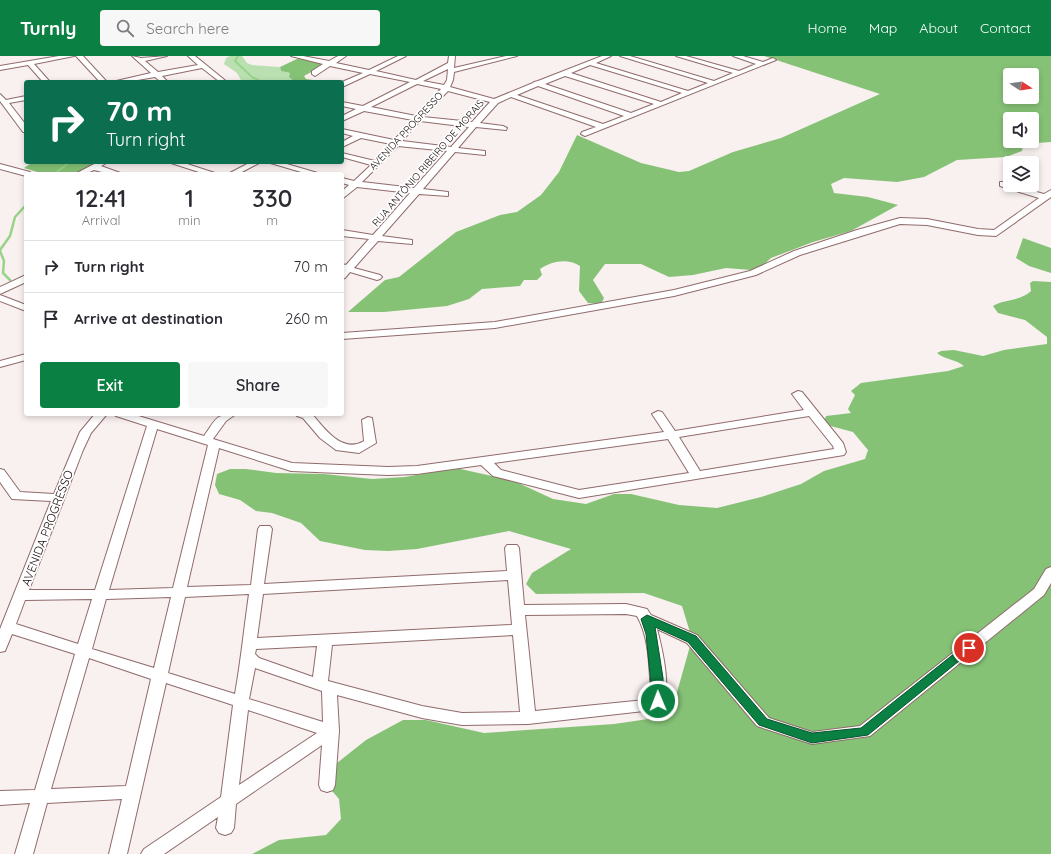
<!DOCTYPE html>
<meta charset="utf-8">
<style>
:root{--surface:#fff;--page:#f7f7f7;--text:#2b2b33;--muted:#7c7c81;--line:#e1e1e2;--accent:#0b8043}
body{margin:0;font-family:Quicksand,sans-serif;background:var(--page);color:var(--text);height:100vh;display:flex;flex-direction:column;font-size:15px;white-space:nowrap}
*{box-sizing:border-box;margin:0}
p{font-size:13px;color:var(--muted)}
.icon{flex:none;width:22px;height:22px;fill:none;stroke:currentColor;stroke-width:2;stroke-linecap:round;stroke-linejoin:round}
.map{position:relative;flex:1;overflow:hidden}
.side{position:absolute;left:24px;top:116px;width:320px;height:244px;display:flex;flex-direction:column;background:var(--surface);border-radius:4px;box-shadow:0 2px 6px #0003}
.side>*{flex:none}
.hud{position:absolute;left:24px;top:24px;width:320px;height:84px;border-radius:4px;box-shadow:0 2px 6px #0003;background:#0b6e4f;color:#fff;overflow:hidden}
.needle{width:26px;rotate:102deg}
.fabs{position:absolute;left:1003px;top:12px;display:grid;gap:8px}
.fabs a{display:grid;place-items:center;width:36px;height:36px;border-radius:4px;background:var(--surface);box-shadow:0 2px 6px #0003;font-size:20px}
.pin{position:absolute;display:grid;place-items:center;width:34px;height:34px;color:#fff;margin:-17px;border:2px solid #fff;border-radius:50%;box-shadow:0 1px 4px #0007}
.me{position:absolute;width:44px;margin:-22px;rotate:359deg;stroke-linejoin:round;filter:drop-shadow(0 0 3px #0008)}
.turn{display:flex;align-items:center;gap:14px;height:84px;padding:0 16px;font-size:18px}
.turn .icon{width:52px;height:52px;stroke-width:2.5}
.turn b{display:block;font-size:28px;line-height:34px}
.eta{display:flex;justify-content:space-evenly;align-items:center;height:68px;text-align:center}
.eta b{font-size:24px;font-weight:600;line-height:28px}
.button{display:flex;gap:8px;margin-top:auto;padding:8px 16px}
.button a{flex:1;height:46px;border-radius:4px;background:var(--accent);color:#fff;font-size:16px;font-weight:600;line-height:46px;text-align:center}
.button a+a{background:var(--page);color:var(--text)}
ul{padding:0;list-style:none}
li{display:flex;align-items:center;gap:12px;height:52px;padding:0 16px;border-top:1px solid var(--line)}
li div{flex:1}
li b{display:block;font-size:15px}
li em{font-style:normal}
header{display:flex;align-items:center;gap:24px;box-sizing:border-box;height:56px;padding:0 20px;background:var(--accent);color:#fff}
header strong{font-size:19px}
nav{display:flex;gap:22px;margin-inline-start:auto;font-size:14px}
.search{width:280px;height:36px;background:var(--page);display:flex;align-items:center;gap:10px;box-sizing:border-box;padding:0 14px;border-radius:4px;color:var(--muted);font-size:15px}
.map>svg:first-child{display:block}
.green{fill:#bae0b1}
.forest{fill:#86c276;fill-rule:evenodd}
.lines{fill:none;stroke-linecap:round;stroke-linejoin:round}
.stream-far1{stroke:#97d487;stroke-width:2}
.stream{stroke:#97d487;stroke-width:2.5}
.minor-casing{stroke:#906b6b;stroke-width:2}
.minor{fill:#fff;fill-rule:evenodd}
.route{fill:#0b8043;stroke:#07532c}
.labels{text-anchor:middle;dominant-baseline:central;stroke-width:3.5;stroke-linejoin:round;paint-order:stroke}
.far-street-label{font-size:10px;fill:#1a0c0d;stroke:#fff}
.street-label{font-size:12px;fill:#1a0c0d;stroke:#fff}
</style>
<header>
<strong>Turnly</strong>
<div class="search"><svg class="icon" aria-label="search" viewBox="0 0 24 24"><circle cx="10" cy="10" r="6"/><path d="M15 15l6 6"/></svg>Search here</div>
<nav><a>Home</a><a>Map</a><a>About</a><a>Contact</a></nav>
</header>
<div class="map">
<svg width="1051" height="798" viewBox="0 0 1051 798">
<rect width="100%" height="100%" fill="#f9f0f0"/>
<!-- green -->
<path class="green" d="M230,0H242L247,7L252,9L280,11L281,15L290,17V22L296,26H242L237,17L224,8L226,2Z"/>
<!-- forest -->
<g class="forest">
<path d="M764,0H1051V86L1023,88L1022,95L1006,101L957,104L924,121L897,126L844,122L831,128L834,137L868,141L898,149L851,175L813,186L771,202L760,212L751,214L726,212L693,219L669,221L641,208H605L593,224L604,242L601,248L588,247L579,235L580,210C567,202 552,205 540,213L542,219L537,224H524L520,230L482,233L469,243L447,250L384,256H348L385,224L399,221L456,176L500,159L517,156L541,139L559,116L577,79L641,107L679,116L689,115L733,96L781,82L880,38ZM1010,19H1032V41H1010ZM1010,63H1032V85H1010Z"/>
<path d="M299,2L326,8L304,20L306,23L327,26H295L289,21L290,17L281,15L280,11Z"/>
<path d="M33,106H100L75,118H44L24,112Z"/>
<path d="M1023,182L1051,192V217L1029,210L1016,202Z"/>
<path d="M1033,225L1051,226V798H252L279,784L326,779L341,763L339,743L327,729L332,711L366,684L403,664H426L484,677L614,668L655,662L672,654L692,583L682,550L644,537L536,538L526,528L532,517L571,493L509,475L417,493L388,495L365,494L320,485L301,467L272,457L256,455L240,444L219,438L215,429L217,418L230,413H246L276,417L324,418L372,423L405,421L456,412L514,425L553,443L586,448L614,438H631L679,449L717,452L761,441L801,428L824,415L865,403L868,394L853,376L823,368L826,360L851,357L848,353L855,339L851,335L861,327L948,315L964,310C956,303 945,304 937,297L941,295L954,294L983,300L1004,294L1047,288V281L1025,264L998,257L993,250C1004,243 1021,245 1031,235L1030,227Z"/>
</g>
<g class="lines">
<!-- stream-far1 -->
<g class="stream-far1">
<path d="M238,0L235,5L252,21L262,26"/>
<path d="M54,118L70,106"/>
</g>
<!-- stream -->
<g class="stream">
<path d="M0,194L10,180L15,161L26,149"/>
<path d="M0,195L4,205L3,217L10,224"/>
</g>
<defs>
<g id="minor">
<path d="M59,0H74L34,8L50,26H43L28,9L0,14V10Z"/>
<path d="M76,0H83L107,26H100Z"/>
<path d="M132,0L141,2L167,0L145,5L158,16L198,9L188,0H195L227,26H220L202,12L162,20L168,26H161L155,21L126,26H112L151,17Z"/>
<path d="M291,0H303L329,5L338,0H346L336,7L369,14L398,0H406L376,15L416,24L448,7L449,0H455L454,12L506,0H517L454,16L453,24L450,31L494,43L533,27L534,26L538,25L602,0H611L596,7L688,35L708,27L620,0H630L714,25L733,17L676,0H686L739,15L756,8L733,0H743L763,6L773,2L776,4L585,80L581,78L582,76L596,71L511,41L498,47L480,67L503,70L507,72L506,74L476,71L458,92L485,95V99L455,96L423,133L448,136V140L419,138L382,180L412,184V188L378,185L354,212L380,219L382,221L380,223L377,224L350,216L345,222L342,223V208L346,209L369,183L342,180V174L373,179L410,137L357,131L342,143V135L349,129L342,127V122L354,125L371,109L342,101V97L375,105L391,88L361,82L342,91V86L353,80L342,77V73L394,84L413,64L364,55L342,65V60L356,53L342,50V46L363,50L410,26L370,18L342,31V26L363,17L330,10L315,20L312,18V15L323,8ZM590,9L682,37L661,46L571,17ZM448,13L447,24L444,29L423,25ZM565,20L654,48L631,57L545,28ZM417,28L441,33L416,60L371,51ZM538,30L624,60L603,68L517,39ZM448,35L490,46L472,66L423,61ZM420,65L469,71L451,91L402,85ZM398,90L447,95L414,132L362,126Z"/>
<path d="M0,38L6,44L26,40V44L9,47L26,69V76H23L0,45Z"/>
<path d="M98,106H108L101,110L123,118H110L94,114L85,118H75Z"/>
<path d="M168,106H181L218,118H205Z"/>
<path d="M251,106H261L238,118H228Z"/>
<path d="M267,106H280L321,118H308Z"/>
<path d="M0,108L30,116L31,118H26V120L0,113Z"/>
<path d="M1000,126H1006L1010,129L1044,138L1051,134V141L996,180L978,179L927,169L900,168L800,199L756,219L674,240L495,272L342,283V277L495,266L674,234L750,215L794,195L857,174L900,162L927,163L978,173L994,174L1039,142L1000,130Z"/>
<path d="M26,219V226L0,238V231Z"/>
<path d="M0,239L26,249V255L0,245Z"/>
<path d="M26,298V304L0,311V305Z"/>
<path d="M798,335L802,336L843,387L846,396L844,399L579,442L493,420L481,409L417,418L388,419L291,415L219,392L187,531L251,529L258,473L260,470H270L272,473L264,528L507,515L505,492L507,489H517L519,492L524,549L626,548L647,553L651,559L697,579L769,662L812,676L860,670L1034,533L1046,513L1051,511V527L1044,539L870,680L812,688L757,670L687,587L657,573C662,592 672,633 662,649L653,654L528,668L462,669L422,662L337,639L339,675L335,729L333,734L327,736L321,734L319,729L322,689L236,748L234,772L231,777L225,779L219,777L216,772L218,761L164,798H141L144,793L221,741L233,649L166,627L127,798H109L122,743L47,747L33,798H15L30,747L0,749V735L35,734L75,598L12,578L5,595L0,596V573L51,445L12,443L0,426V413L4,414L20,436L54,438L80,376L95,358H107L91,377L83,394L29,534H95L147,370L116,360L114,358H132L204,380C216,364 214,358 236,358L226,365L213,383L292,407L388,411L417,410L664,376L652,358L658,355L662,356L675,375L804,354L792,338ZM809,360L833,390L834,393L700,415L679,381ZM157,373L208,389L173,532L109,534ZM668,383L689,417L579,434L501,414L494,407ZM508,524L512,569L257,582L263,538ZM249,538C244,573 241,604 235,638L168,617L185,541ZM171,541L154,612L92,593L106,543ZM92,543L78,588L16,568L25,544ZM626,558L637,560C650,583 649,612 651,637L650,642L645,644L535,655L525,559ZM513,579L520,656L462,657L422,650L328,625L332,589ZM317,590L313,621L259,602L255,598L256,593ZM89,602L151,623L126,730L51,733ZM255,612L322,635L323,666L249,643ZM248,654L317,677L239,729Z"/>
<path d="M295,358H312C325,373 342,398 364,385L362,364L368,361L372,362L376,387L359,397L336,394L320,382L303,362L297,360Z"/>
</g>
</defs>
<!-- minor casing -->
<use href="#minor" class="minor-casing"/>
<!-- minor -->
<use href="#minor" class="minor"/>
</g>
<!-- route -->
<path class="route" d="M647,559L696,580L767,663L812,677L861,672L965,589H973L975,592L868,679L812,687L759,669L688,586L655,571L663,622V645L662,648H653L646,578L641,563Z"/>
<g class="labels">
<!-- far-street labels -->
<g class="far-street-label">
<text transform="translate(406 75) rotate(-47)">AVENIDA PROGRESSO</text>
<text transform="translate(428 107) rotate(-49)">RUA ANTÔNIO RIBEIRO DE MORAIS</text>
</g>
<!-- street labels -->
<g class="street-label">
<text transform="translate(47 472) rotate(-69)">AVENIDA PROGRESSO</text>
</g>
</g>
</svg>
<div class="fabs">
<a><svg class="needle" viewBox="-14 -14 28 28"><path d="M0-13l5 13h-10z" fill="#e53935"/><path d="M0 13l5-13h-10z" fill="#7c7c81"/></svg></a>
<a><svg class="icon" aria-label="sound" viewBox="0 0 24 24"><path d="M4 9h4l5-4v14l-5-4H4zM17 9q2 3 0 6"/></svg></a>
<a><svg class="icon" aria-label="layers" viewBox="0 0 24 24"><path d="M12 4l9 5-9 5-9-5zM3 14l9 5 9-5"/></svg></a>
</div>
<div class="pin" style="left:969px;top:592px;background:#d93025"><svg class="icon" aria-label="arrive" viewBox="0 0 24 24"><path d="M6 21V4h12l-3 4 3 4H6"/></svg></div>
<svg class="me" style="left:658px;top:645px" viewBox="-20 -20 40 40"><circle r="17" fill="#0b8043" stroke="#fff" stroke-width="3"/><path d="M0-11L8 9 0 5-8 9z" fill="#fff"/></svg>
<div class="hud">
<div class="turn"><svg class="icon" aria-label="right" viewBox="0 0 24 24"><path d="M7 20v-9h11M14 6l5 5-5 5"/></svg><div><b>70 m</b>Turn right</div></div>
</div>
<section class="side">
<div class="eta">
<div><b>12:41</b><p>Arrival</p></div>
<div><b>1</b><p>min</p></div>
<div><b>330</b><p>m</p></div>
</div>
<ul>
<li><svg class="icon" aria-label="right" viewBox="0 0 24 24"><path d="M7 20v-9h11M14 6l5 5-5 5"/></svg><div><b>Turn right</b></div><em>70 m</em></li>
<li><svg class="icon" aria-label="arrive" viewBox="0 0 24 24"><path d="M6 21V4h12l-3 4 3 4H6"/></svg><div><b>Arrive at destination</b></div><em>260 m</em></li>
</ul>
<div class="button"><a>Exit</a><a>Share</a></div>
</section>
</div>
